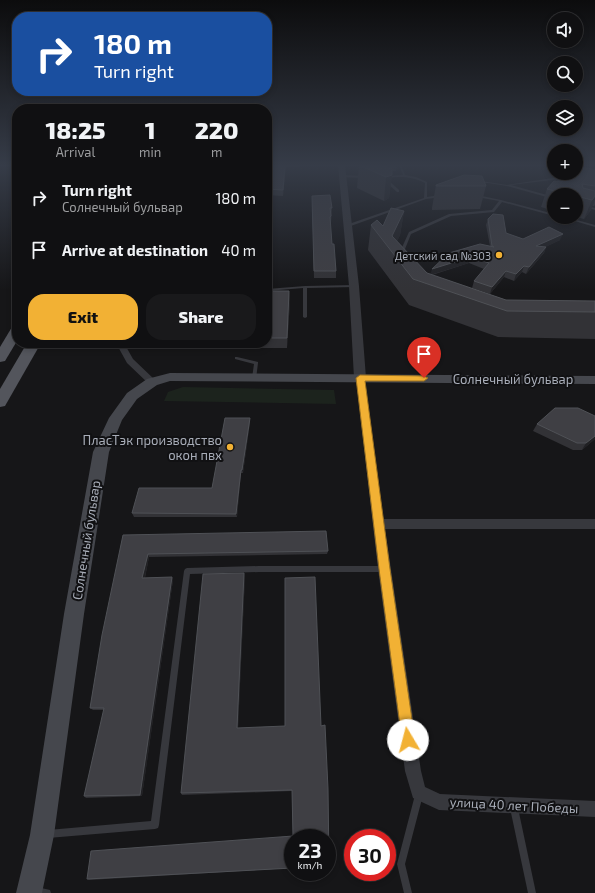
<!DOCTYPE html>
<meta charset="utf-8">
<style>
:root{--surface:#101012;--page:#19191b;--text:#f1f3f6;--muted:#9c9d9f;--line:#303032;--accent:#f2b134}
body{margin:0;font-family:"Exo 2",sans-serif;background:var(--page);color:var(--text);height:100vh;display:flex;flex-direction:column;font-size:15px;white-space:nowrap}
*{box-sizing:border-box;margin:0}
p{font-size:13px;color:var(--muted)}
.icon{flex:none;width:22px;height:22px;fill:none;stroke:currentColor;stroke-width:2;stroke-linecap:round;stroke-linejoin:round}
.map{position:relative;flex:1;overflow:hidden}
.sheet{position:absolute;left:12px;top:104px;width:260px;height:244px;display:flex;flex-direction:column;background:var(--surface);border-radius:16px;box-shadow:0 2px 6px #0003,0 0 0 1px var(--line)}
.sheet>*{flex:none}
.top-card{position:absolute;left:12px;top:12px;width:260px;height:84px;border-radius:16px;box-shadow:0 2px 6px #0003,0 0 0 1px var(--line);background:#1a4fa0;color:#fff;overflow:hidden}
.fabs{position:absolute;left:547px;top:12px;display:grid;gap:8px}
.fabs a{display:grid;place-items:center;width:36px;height:36px;border-radius:50%;background:var(--surface);box-shadow:0 2px 6px #0003,0 0 0 1px var(--line);font-size:20px}
.speed{position:absolute;left:284px;top:829px;display:flex;gap:8px;font-size:20px;font-weight:700;text-align:center}
.speed>*{display:grid;place-content:center;width:52px;height:52px;border-radius:50%;background:var(--surface);box-shadow:0 2px 6px #0003,0 0 0 1px var(--line);line-height:1}
.speed small{font-size:10px;font-weight:400}
.speed .limit{border:6px solid #d22;background:#fff;color:#111}
.pin{position:absolute;display:grid;place-items:center;width:34px;height:34px;color:#fff;margin:-41px -17px;border-radius:50% 50% 50% 0;rotate:-45deg;box-shadow:0 0 4px #0007}
.pin .icon{rotate:45deg}
.me{position:absolute;width:44px;margin:-22px;rotate:352deg;stroke-linejoin:round;filter:drop-shadow(0 0 3px #0008)}
.turn{display:flex;align-items:center;gap:14px;height:84px;padding:0 16px;font-size:18px}
.turn .icon{width:52px;height:52px;stroke-width:2.5}
.turn b{display:block;font-size:28px;line-height:34px}
.eta{display:flex;justify-content:space-evenly;align-items:center;height:68px;text-align:center}
.eta b{font-size:24px;font-weight:800;line-height:28px}
.button{display:flex;gap:8px;margin-top:auto;padding:8px 16px}
.button a{flex:1;height:46px;border-radius:16px;background:var(--accent);color:#111;font-size:16px;font-weight:800;line-height:46px;text-align:center}
.button a+a{background:var(--page);color:var(--text)}
ul{padding:0;list-style:none}
li{display:flex;align-items:center;gap:12px;height:52px;padding:0 16px}
li div{flex:1}
li b{display:block;font-size:15px}
li em{font-style:normal}
.map>svg:first-child{display:block}
.green{fill:#1c231d}
.lines{fill:none;stroke-linecap:round;stroke-linejoin:round}
.service{fill:#37383d;fill-rule:evenodd}
.minor{fill:#37383d;fill-rule:evenodd}
.tertiary{fill:#37383d;fill-rule:evenodd}
.secondary{fill:#45474d;fill-rule:evenodd}
.primary{fill:#53555c;fill-rule:evenodd}
.wall{fill:#323236}
.shaded-wall{fill:#212124}
.building{fill:#3f3f44;stroke:#4f5156}
.route{fill:#f2b134;stroke:#9d7322}
.poi-dot{fill:#f2b134;stroke:#111113;stroke-width:1.5}
.labels{text-anchor:middle;dominant-baseline:central;stroke-width:4;stroke-linejoin:round;paint-order:stroke}
.far-poi-label{font-size:11px;fill:#a8adb8;stroke:#111113;text-anchor:end}
.street-label{font-size:13px;fill:#a8adb8;stroke:#111113}
.poi-label{font-size:13px;fill:#a8adb8;stroke:#111113;text-anchor:end}
</style>
<div class="map">
<svg width="595" height="893" viewBox="0 0 595 893">
<rect width="100%" height="100%" fill="#161618"/>
<!-- green -->
<path class="green" d="M183,387L334,390L336,404L164,401L168,392Z"/>
<g class="lines">
<!-- service -->
<g class="service">
<path d="M399,165H401L405,175L416,177L427,182V197L440,195L441,196V197L426,199L348,227H346V225L424,198L425,183C408,175 401,177 384,178V177L385,176L403,175Z"/>
<path d="M342,175L365,176L366,177L365,178L341,177V175Z"/>
<path d="M560,177L565,179L564,180L560,179L511,185L554,197V199L507,186L488,183H479L478,182L479,181L488,182L507,185Z"/>
<path d="M385,179H387L399,190V192H397L385,181Z"/>
<path d="M477,195L501,200L554,214V216L502,202L494,212L451,216L411,234L403,254L400,255L399,254L409,232L449,214L492,210L499,201L477,197Z"/>
<path d="M576,203L595,208V210L576,205Z"/>
<path d="M561,217H566L595,225V227Z"/>
<path d="M354,285H355V287L307,288V317L305,318L303,317V288L267,291V289L305,286Z"/>
<path d="M235,357H237L258,362V363L256,379H254L252,378L254,364L235,359Z"/>
<path d="M259,566H383L385,567L386,569L385,571L383,572H259L190,574L159,825L158,828L155,829L48,838L45,837L44,834L45,831L48,830L151,821L184,571L185,569L187,568Z"/>
<path d="M419,791L422,792L423,795L405,864L412,893H404L397,864L415,795L416,792Z"/>
<path d="M514,804L517,805L518,808L536,893H528L510,808L511,805Z"/>
<path d="M37,887L50,890L51,893H34L33,891L34,888Z"/>
</g>
<!-- minor -->
<g class="minor">
<path d="M116,343H124L133,359L155,380L156,382L155,384H149L127,363Z"/>
<path d="M360,375L364,378L383,519H595V529H385L421,771L425,787L440,794L595,801V817L439,810L413,798L405,771L378,569L356,378Z"/>
</g>
<!-- tertiary -->
<path class="tertiary" d="M338,165H345L359,286L366,378L364,381H356L354,378L349,286Z"/>
<!-- secondary -->
<path class="secondary" d="M170,373L595,376V384L170,381L157,385L137,399L122,420L109,452L84,614L54,835L42,893H16L30,835L64,614L93,452L109,418L127,393L147,379Z"/>
<!-- primary -->
<g class="primary">
<path d="M17,326V341L5,361L0,362V347L12,327Z"/>
<path d="M27,343H41L5,406L0,407V389Z"/>
</g>
</g>
<!-- wall -->
<g class="wall">
<path d="M267,165H299V167H286L283,196L267,195Z"/>
<path d="M359,165H397L396,171H392L389,198L384,201L357,188Z"/>
<path d="M595,170V205L594,206H592L591,210L584,219L576,217V195H554V211L541,207L547,189L557,181L558,177Z"/>
<path d="M436,185L486,186L480,209L432,210V208Z"/>
<path d="M312,196L332,208L331,223H330L332,244L336,271V278H314Z"/>
<path d="M404,211L400,235L397,241L427,273L430,274L490,246L486,225L488,219L506,233L523,239L560,240L545,247H546L544,253L526,274L522,272L514,281L504,277L490,294L472,288L474,281L484,269L469,263L432,275L506,300L595,301V339L498,337L409,305L368,250L371,225L383,226Z"/>
<path d="M267,291H289L290,301L287,348H216L215,343H267Z"/>
<path d="M595,416V439L582,450H573L533,431L537,424Z"/>
<path d="M250,418V422L243,473H241L237,517H134L132,513L212,488Z"/>
<path d="M123,535L328,551L327,554L149,557L145,578L172,577L173,580L142,796L86,798L84,796L104,710H93L90,708Z"/>
<path d="M245,576L238,728L321,726L329,865L327,866V838H293V868L89,880L87,879L293,836L292,791L182,795L181,793Z"/>
</g>
<!-- shaded-wall -->
<g class="shaded-wall">
<path d="M285,165H286L283,196V190Z"/>
<path d="M392,175L389,198L384,201L386,177Z"/>
<path d="M595,196V200L591,210L584,219L592,200Z"/>
<path d="M404,211L400,235L392,252V236Z"/>
<path d="M563,234L560,240L534,253L536,246Z"/>
<path d="M546,247L544,253L526,274L529,267Z"/>
<path d="M471,257L469,263L430,275L432,269Z"/>
<path d="M524,266L522,272L514,281L516,274Z"/>
<path d="M506,271L504,277L490,294L492,287Z"/>
<path d="M289,291L290,301L287,348V338Z"/>
<path d="M250,418V422L243,473L242,470Z"/>
<path d="M595,436V439L582,450L586,443Z"/>
<path d="M241,470V473L237,517L236,514Z"/>
<path d="M148,554L149,557L144,581L142,578Z"/>
<path d="M244,573L245,576L238,730L237,728Z"/>
<path d="M172,577L173,580L142,796L140,795Z"/>
</g>
<!-- building -->
<g class="building">
<path d="M267,165H285L283,190L267,189Z"/>
<path d="M359,165H383L392,169V175L386,177Z"/>
<path d="M576,165L595,170V186L582,184L583,188L595,191V196L592,200L576,196V195H572L547,189L554,181L562,182V178L558,177L562,173H576Z"/>
<path d="M464,175L482,176L486,186H436V185Z"/>
<path d="M330,195L332,208H330L331,216L330,217L332,244H334L336,271H314L312,196Z"/>
<path d="M391,208L404,211L392,236L427,273L506,300L595,301V312L507,311L413,279L371,225L377,220L383,226Z"/>
<path d="M493,214L503,215L506,233L523,239L549,227L563,234L536,246L546,247L529,267L524,266L516,274L506,271L492,287L474,281L489,263L471,257L432,269L449,253L480,244L494,247L492,246L488,219Z"/>
<path d="M267,291H289L287,338H267Z"/>
<path d="M555,408H578L595,416V436L586,443H577L537,424Z"/>
<path d="M225,418H250L242,470H241L236,514L132,513L139,488H212Z"/>
<path d="M326,531L328,551L148,554L142,578L172,577L140,795L84,796L104,708H90L102,635L123,535Z"/>
<path d="M244,573L237,728L285,726V578L315,577L321,726L325,725L328,789L329,865L327,866V838H293V868L87,879L91,851L293,836L292,790L181,793L203,574Z"/>
</g>
<!-- sky -->
<linearGradient id="sky" x2="0" y2="1"><stop stop-color="#0c0c0d"/><stop offset="0.57" stop-color="#363c48"/><stop offset="1" stop-color="#363c48" stop-opacity="0"/></linearGradient>
<rect width="595" height="290" fill="url(#sky)"/>
<!-- route -->
<path class="route" d="M360,375L424,376L428,378L424,381H365L390,569L415,740L413,745L408,747L404,745L402,740L379,569L356,378Z"/>
<!-- markers -->
<g class="poi-dot">
<circle cx="499" cy="255" r="4"/>
<circle cx="230" cy="447" r="4"/>
</g>
<g class="labels">
<!-- far-poi labels -->
<g class="far-poi-label">
<text x="491" y="255">Детский сад №303</text>
</g>
<!-- street labels -->
<g class="street-label">
<text x="513" y="379">Солнечный бульвар</text>
<text transform="translate(86 540) rotate(-81)">Солнечный бульвар</text>
<text transform="translate(514 805) rotate(3)">улица 40 лет Победы</text>
</g>
<!-- poi labels -->
<g class="poi-label">
<text x="222" y="440">ПласТэк производство<tspan x="222" dy="15">окон пвх</tspan></text>
</g>
</g>
</svg>
<div class="fabs">
<a><svg class="icon" aria-label="sound" viewBox="0 0 24 24"><path d="M4 9h4l5-4v14l-5-4H4zM17 9q2 3 0 6"/></svg></a>
<a><svg class="icon" aria-label="search" viewBox="0 0 24 24"><circle cx="10" cy="10" r="6"/><path d="M15 15l6 6"/></svg></a>
<a><svg class="icon" aria-label="layers" viewBox="0 0 24 24"><path d="M12 4l9 5-9 5-9-5zM3 14l9 5 9-5"/></svg></a>
<a>+</a>
<a>−</a>
</div>
<div class="speed"><div>23<small>km/h</small></div><div class="limit">30</div></div>
<div class="pin" style="left:424px;top:378px;background:#d93025"><svg class="icon" aria-label="arrive" viewBox="0 0 24 24"><path d="M6 21V4h12l-3 4 3 4H6"/></svg></div>
<svg class="me" style="left:408px;top:740px" viewBox="-20 -20 40 40"><circle r="19" fill="#fff"/><path d="M0-13L10 11 0 6-10 11z" fill="#f2b134"/></svg>
<div class="top-card">
<div class="turn"><svg class="icon" aria-label="right" viewBox="0 0 24 24"><path d="M7 20v-9h11M14 6l5 5-5 5"/></svg><div><b>180 m</b>Turn right</div></div>
</div>
<section class="sheet">
<div class="eta">
<div><b>18:25</b><p>Arrival</p></div>
<div><b>1</b><p>min</p></div>
<div><b>220</b><p>m</p></div>
</div>
<ul>
<li><svg class="icon" aria-label="right" viewBox="0 0 24 24"><path d="M7 20v-9h11M14 6l5 5-5 5"/></svg><div><b>Turn right</b><p>Солнечный бульвар</p></div><em>180 m</em></li>
<li><svg class="icon" aria-label="arrive" viewBox="0 0 24 24"><path d="M6 21V4h12l-3 4 3 4H6"/></svg><div><b>Arrive at destination</b></div><em>40 m</em></li>
</ul>
<div class="button"><a>Exit</a><a>Share</a></div>
</section>
</div>
